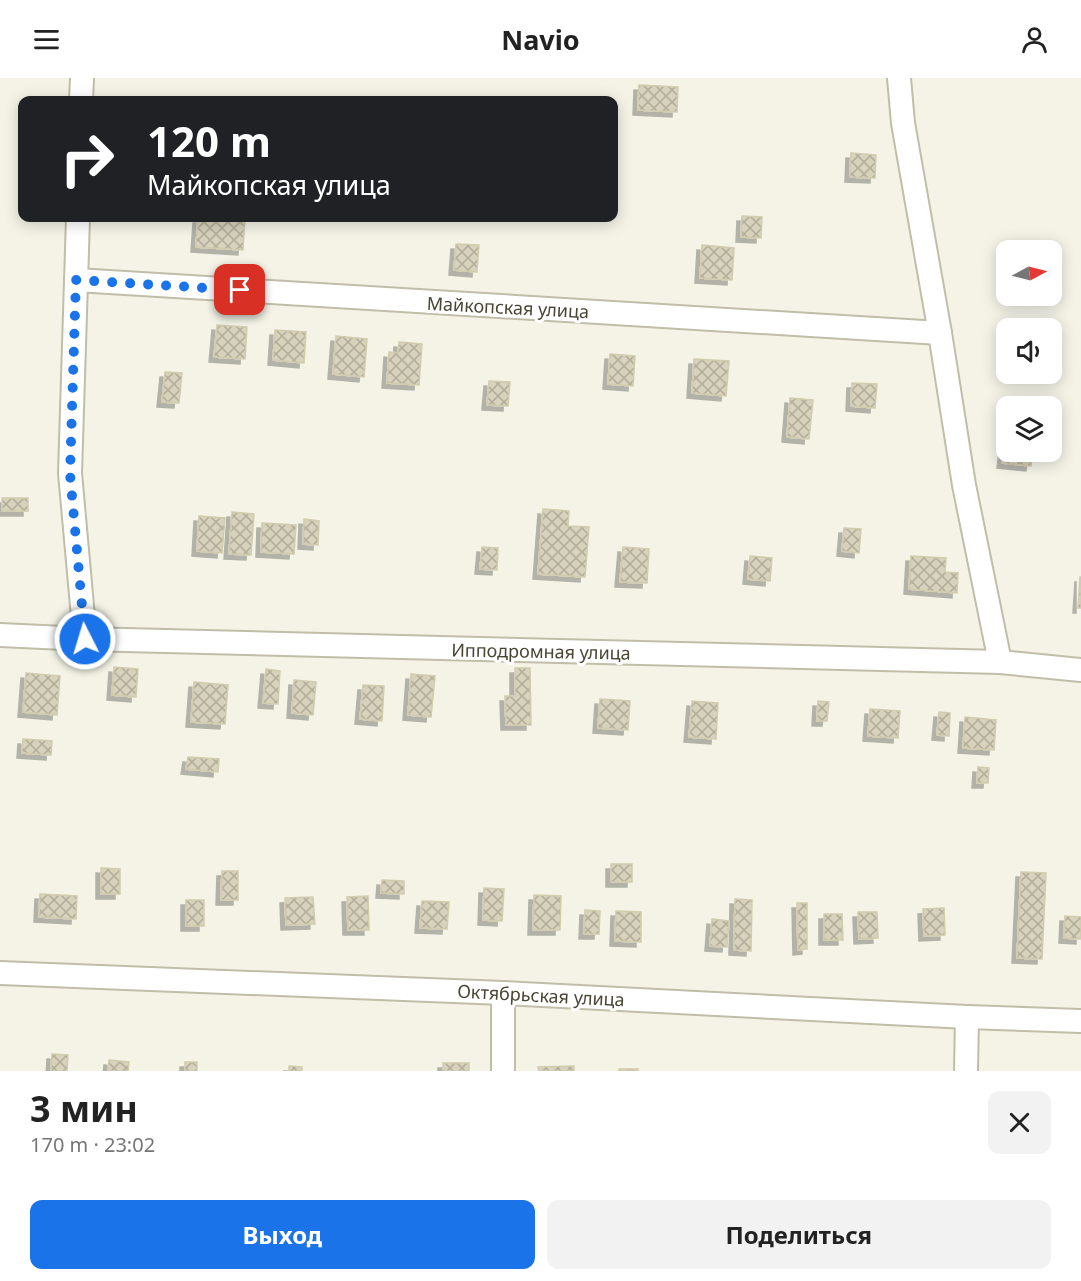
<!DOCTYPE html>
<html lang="ru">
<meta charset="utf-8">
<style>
:root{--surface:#fff;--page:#f2f2f2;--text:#222;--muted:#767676;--accent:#1a73e8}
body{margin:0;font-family:"Noto Sans",sans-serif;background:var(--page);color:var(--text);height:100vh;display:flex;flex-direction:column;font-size:22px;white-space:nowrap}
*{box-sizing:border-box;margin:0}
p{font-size:20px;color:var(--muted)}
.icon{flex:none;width:33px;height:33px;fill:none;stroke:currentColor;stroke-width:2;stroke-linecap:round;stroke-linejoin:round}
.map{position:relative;height:993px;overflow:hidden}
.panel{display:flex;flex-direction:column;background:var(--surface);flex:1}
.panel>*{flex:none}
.top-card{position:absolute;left:18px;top:18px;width:600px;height:126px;border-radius:12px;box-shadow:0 3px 15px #0003;background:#202124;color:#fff;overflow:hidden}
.needle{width:39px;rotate:83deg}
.buttons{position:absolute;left:996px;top:162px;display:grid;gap:12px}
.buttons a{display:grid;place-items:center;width:66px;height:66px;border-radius:12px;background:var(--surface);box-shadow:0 3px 15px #0003;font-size:30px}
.pin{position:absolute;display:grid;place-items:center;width:51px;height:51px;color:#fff;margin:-26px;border-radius:12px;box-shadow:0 3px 9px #0006}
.me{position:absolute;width:66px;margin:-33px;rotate:355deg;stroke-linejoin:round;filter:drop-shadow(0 0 4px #0008)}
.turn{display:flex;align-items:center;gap:21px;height:126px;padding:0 30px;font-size:27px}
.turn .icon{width:78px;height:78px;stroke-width:2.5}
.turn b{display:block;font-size:42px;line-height:51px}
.round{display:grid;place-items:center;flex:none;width:63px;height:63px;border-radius:12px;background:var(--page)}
.summary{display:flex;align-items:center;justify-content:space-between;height:102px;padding:0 30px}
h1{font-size:36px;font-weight:700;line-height:45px}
.action{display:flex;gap:12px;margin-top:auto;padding:12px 30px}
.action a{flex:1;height:69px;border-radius:12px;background:var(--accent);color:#fff;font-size:24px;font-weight:700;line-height:69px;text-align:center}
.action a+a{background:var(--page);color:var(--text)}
header{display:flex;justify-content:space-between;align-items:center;height:78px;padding:0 30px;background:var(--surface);font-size:27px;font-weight:700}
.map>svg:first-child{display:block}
.building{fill:url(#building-cross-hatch);stroke:#d2ccae;stroke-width:1.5;filter:url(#shadow)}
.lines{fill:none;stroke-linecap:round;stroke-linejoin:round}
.minor-casing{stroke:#c0bea8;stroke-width:26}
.minor{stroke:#fff;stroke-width:22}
.route{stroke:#1a73e8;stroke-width:10;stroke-dasharray:0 18}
.labels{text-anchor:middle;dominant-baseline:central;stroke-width:6;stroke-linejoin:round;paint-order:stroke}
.street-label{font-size:18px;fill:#484535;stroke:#fff}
</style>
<header><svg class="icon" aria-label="menu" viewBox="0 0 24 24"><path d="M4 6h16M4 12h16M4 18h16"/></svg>Navio<svg class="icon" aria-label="person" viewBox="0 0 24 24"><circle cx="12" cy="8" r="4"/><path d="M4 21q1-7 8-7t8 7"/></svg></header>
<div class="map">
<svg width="1081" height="993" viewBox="0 0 1081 993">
<defs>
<pattern id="building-cross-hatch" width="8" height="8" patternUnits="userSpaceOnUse" patternTransform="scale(1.5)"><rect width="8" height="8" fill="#d7d2bb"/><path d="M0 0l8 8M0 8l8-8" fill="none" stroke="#b0ac99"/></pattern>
<filter id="shadow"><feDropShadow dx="-5" dy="5" stdDeviation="0" flood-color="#0004"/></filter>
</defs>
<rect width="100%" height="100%" fill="#f4f3e6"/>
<!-- building -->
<g class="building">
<path d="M639,7L678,9L677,34L638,32Z"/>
<path d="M851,75L876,77L875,100L850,99Z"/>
<path d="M742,138L762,139L761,160L741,159Z"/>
<path d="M198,140H245L243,172L196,169Z"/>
<path d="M456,166L479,167L477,194L454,192Z"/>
<path d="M702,167L734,170L732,202L700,200Z"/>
<path d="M217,247L247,249L245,281L214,279Z"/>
<path d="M275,252L306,254L304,285L273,282Z"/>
<path d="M336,258L367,261L364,299L333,296Z"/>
<path d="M399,264L422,266L419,307L387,305L389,274L398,275Z"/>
<path d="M610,276L635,278L633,308L608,306Z"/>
<path d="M694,281L729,283L726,318L692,315Z"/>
<path d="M165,294L182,295L179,325L162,324Z"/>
<path d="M489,303L510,304L508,328L487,327Z"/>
<path d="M852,305L877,306L875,330L851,328Z"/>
<path d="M790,320L813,322L809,361L787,359Z"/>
<path d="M1005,360H1006V374H1033L1031,388L1002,385Z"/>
<rect x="2" y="420" width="26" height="13"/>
<path d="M543,431L569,433L568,448L589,449L585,499L538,496Z"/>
<path d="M232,434L254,436L251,477L229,476Z"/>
<path d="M199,438L225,440L222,475L197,473Z"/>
<path d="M304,441L319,443L318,467L303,466Z"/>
<path d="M262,445L296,447L294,476L261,474Z"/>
<path d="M844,450L861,451L859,475L842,473Z"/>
<path d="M482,469L498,470L497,492L480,491Z"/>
<path d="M623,469L649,471L647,505L620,504Z"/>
<path d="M750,478L772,480L770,503L748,501Z"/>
<path d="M911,478L946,480L945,494L958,495L957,515L909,511Z"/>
<path d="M1080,499H1081V530H1078Z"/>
<path d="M114,589L138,591L136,619L112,617Z"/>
<path d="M515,590H530L531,647H506L505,618H515Z"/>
<path d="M266,591L280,593L278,626L263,625Z"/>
<path d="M26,595L60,598L57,637L23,634Z"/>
<path d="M411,596L435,598L431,639L408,637Z"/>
<path d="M294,602L316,604L313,637L292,635Z"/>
<path d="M194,604L228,607L225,646L191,644Z"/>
<path d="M363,607L384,608L382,643L360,641Z"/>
<path d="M600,621L630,623L628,652L598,650Z"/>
<path d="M692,623L718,625L716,661L689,659Z"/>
<path d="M818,623L829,624L827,643H817Z"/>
<path d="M870,631L900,633L898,660L868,658Z"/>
<path d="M939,634L950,635L949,658L937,657Z"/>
<path d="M965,639L996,642L994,672L963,670Z"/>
<path d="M23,661L52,663L51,677L22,675Z"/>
<path d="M188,679L219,681L218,694L186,691Z"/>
<path d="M978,689L989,690L988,705H977Z"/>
<rect x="611" y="786" width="21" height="18"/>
<path d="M101,790L120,791V816H101Z"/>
<path d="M222,793H238V822H221Z"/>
<path d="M1021,794L1046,795L1042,881L1017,880Z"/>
<path d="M382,802L404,803V816L381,815Z"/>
<path d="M484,810L504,811L502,843L483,842Z"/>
<path d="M40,816L77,818L76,841L39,839Z"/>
<path d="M534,817L561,818L560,852H533Z"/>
<path d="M368,818L369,852H348L347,819Z"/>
<path d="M313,819L315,846L286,847L285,820Z"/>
<path d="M735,821L752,822L751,873L734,872Z"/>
<rect x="186" y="822" width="18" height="26"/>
<path d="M422,823L449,824L447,851L420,850Z"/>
<path d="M797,825H807V871L798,872Z"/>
<path d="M944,830L945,857L924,858L923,831Z"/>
<path d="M585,832L600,833L599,856H584Z"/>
<path d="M616,833L641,834V864L615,863Z"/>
<path d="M858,834H877L878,860L859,861Z"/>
<path d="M824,836H842L843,862H824Z"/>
<path d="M1065,838L1081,839V861L1064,860Z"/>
<path d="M712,841L729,843L727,869L710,868Z"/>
<path d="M52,976L68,977L67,993H51Z"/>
<path d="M109,982L129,984L128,993H108Z"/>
<rect x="185" y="984" width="12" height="9"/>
<rect x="443" y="985" width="26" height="8"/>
<path d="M289,988L302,989V993H289Z"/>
<path d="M574,988V993H539L538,989Z"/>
<rect x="619" y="991" width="19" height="2"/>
</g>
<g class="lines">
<defs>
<g id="minor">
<path d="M899,0L903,45L940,255L964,407L1000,584"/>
<path d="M81,22L82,0"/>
<path d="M78,140L70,395L85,561"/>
<path d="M76,202L940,255"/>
<path d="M0,557L85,561L1000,584L1081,592"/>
<path d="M0,895L503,915L967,939L1081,943"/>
<path d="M503,915V993"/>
<path d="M966,993L967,939"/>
</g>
</defs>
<!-- minor casing -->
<use href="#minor" class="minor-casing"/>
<!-- minor -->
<use href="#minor" class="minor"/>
</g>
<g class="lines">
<!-- route -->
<path class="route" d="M85,561L70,396L76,202L240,212"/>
</g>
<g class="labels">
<!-- street labels -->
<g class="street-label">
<text transform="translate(508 229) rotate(3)">Майкопская улица</text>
<text transform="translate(541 573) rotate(1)">Ипподромная улица</text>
<text transform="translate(541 917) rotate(3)">Октябрьская улица</text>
</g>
</g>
</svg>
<div class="buttons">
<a><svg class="needle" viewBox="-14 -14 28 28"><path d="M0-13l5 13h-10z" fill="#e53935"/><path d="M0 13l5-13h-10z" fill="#767676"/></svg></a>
<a><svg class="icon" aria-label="sound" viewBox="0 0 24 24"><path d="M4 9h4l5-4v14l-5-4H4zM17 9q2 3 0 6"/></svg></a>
<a><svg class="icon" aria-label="layers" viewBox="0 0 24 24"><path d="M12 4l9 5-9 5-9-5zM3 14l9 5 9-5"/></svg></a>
</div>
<div class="pin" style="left:240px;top:212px;background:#d93025"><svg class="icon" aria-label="arrive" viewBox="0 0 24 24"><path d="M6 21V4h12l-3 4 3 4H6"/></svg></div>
<svg class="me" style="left:85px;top:561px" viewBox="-20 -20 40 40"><circle r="17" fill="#1a73e8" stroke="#fff" stroke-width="3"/><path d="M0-11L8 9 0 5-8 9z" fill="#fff"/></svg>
<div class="top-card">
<div class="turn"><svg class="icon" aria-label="right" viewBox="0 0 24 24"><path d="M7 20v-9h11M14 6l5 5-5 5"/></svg><div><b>120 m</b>Майкопская улица</div></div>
</div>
</div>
<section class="panel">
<div class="summary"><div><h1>3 мин</h1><p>170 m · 23:02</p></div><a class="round"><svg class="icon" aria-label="close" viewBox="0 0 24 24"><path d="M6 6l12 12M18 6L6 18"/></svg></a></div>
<div class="action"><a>Выход</a><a>Поделиться</a></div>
</section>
